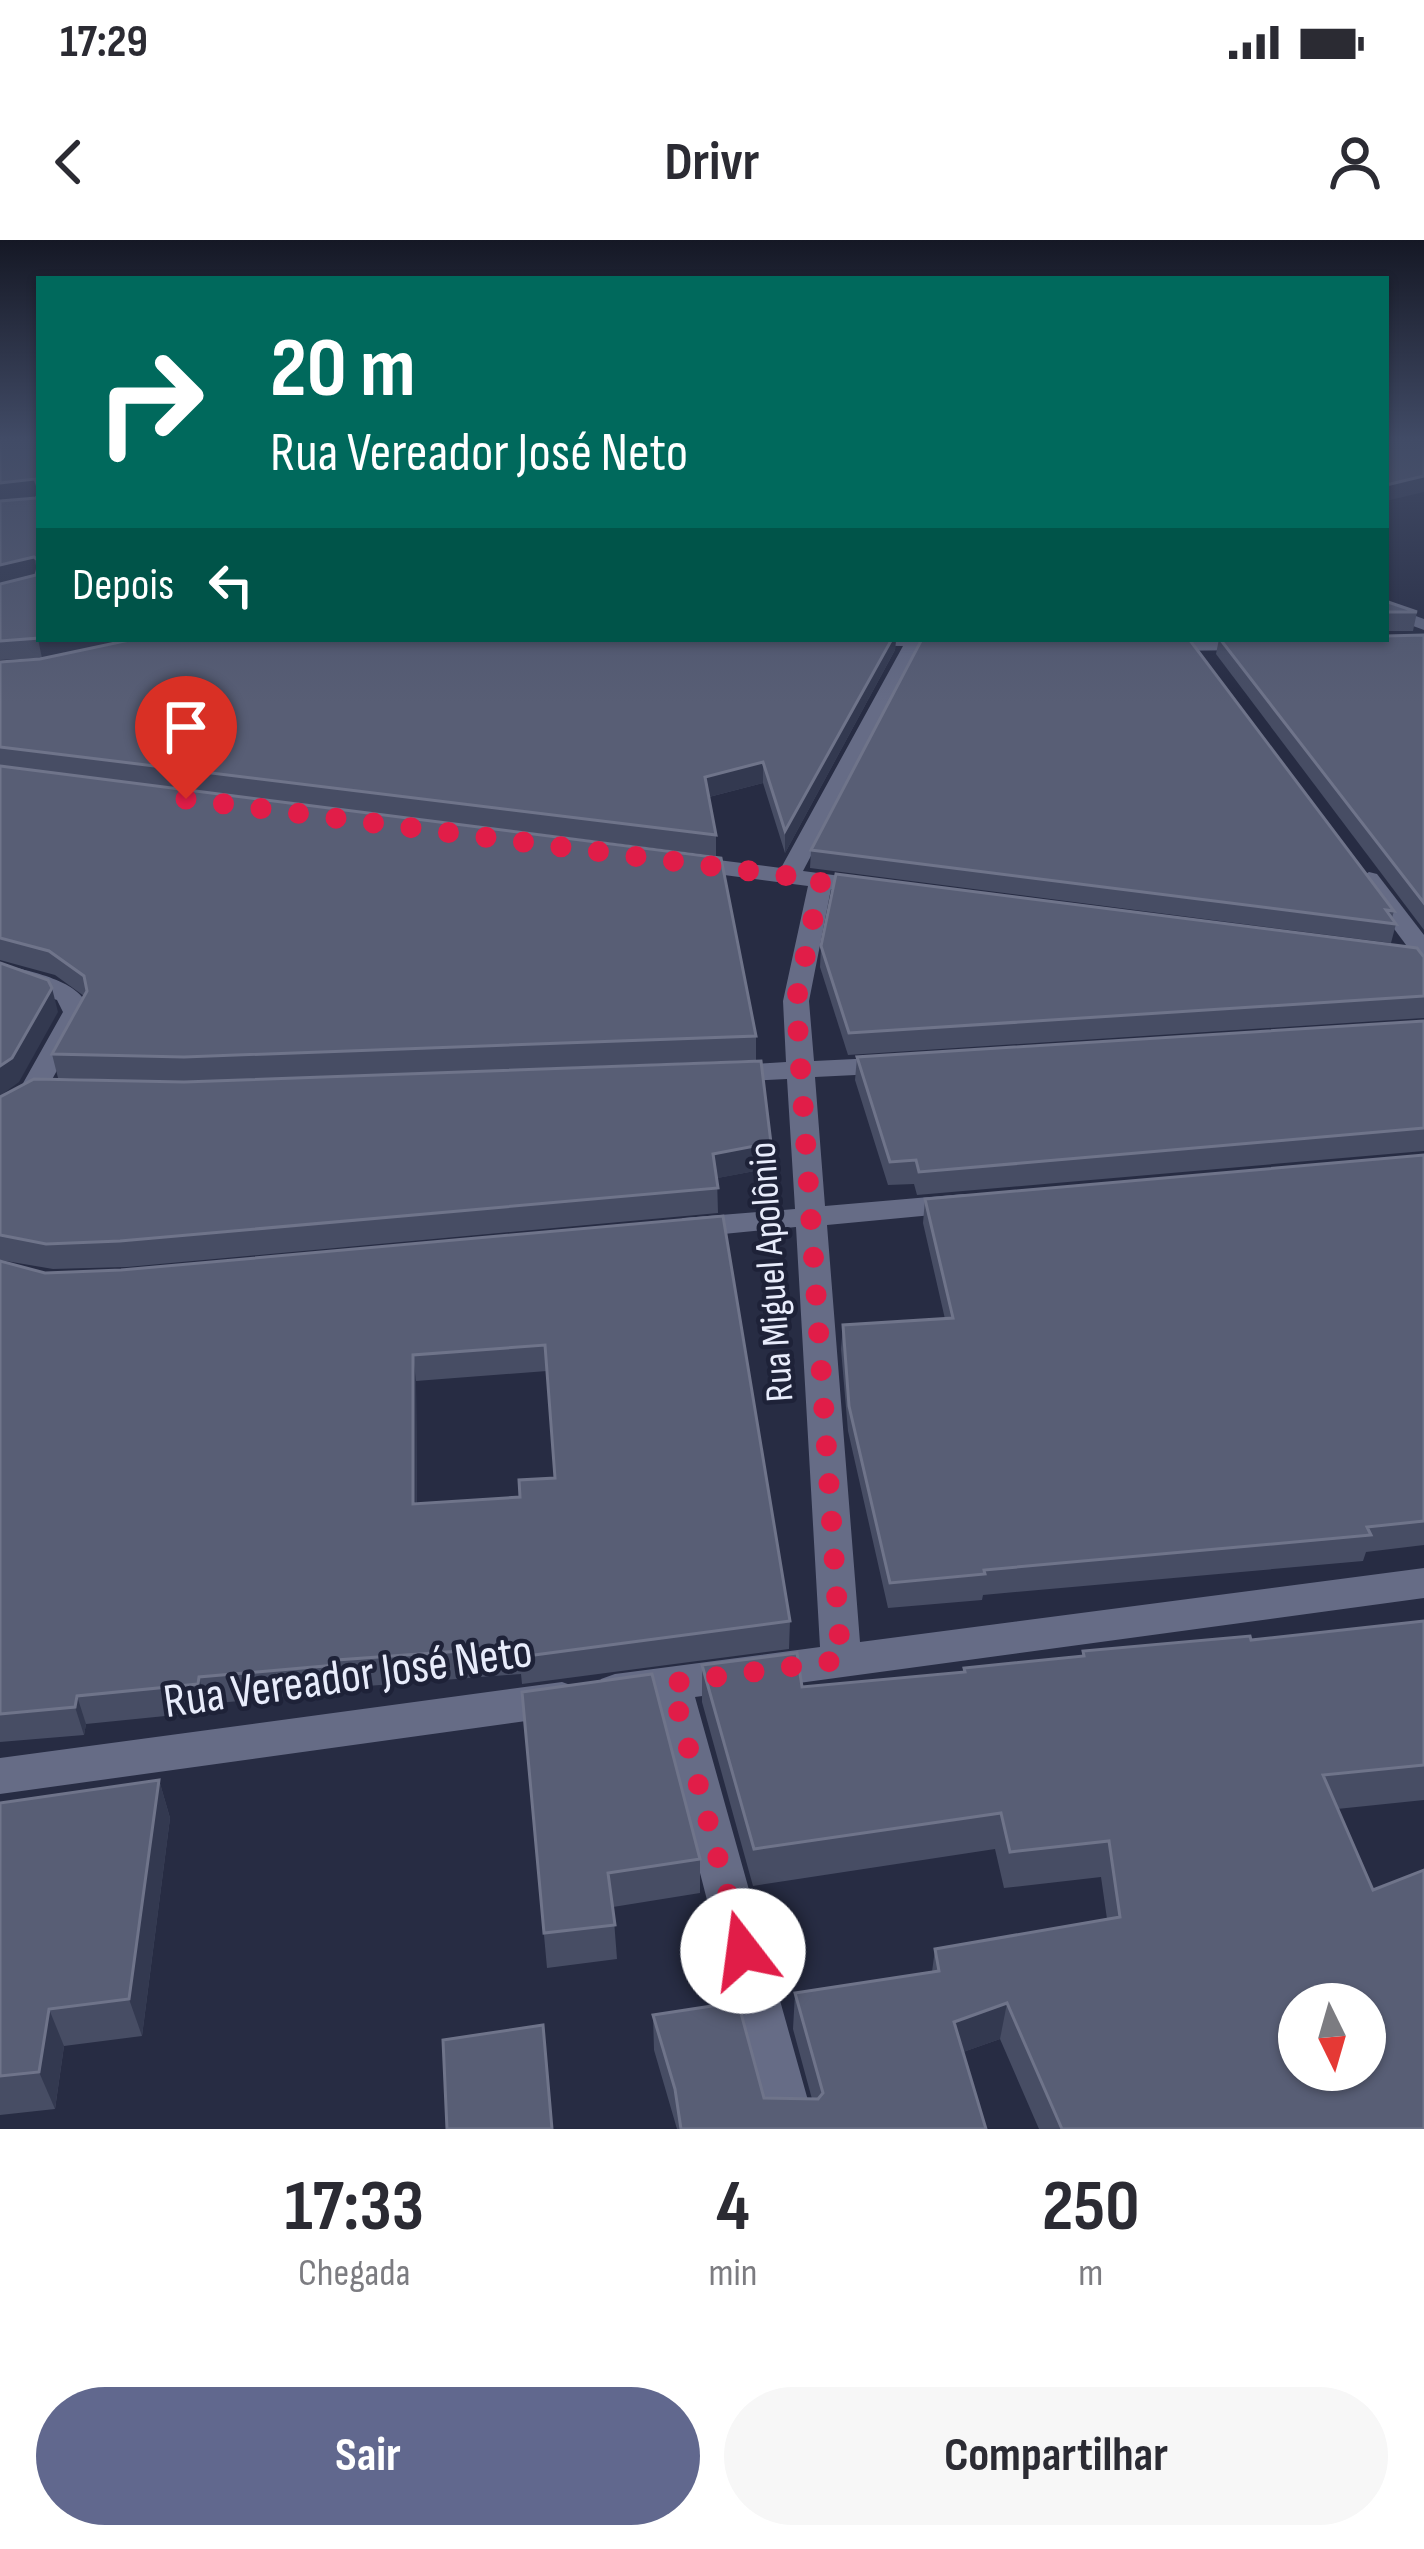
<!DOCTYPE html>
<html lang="pt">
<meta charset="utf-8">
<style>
:root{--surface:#fff;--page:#f7f7f7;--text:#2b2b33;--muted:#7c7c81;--accent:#61688e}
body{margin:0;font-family:"Sofia Sans Condensed",sans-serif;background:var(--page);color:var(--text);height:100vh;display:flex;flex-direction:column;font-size:45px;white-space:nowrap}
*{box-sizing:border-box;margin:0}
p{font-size:39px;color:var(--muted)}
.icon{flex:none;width:66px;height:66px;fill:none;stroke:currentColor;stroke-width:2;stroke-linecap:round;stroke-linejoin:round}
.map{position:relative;height:1889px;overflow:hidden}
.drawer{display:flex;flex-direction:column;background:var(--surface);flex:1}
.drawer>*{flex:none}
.guide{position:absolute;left:36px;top:36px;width:1353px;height:366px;border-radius:0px;box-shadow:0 3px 9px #0004;background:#00695c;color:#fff;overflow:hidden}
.needle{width:78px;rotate:175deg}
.buttons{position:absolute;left:1278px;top:1743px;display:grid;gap:24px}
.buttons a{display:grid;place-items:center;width:108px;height:108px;border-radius:50%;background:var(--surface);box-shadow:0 3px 9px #0004;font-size:60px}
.pin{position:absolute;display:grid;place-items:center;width:102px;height:102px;color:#fff;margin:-123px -51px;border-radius:50% 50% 50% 0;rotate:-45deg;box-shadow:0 0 12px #0007}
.pin .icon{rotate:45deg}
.me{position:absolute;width:132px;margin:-66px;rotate:345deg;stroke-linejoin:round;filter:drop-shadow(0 0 9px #0008)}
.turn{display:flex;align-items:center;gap:42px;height:252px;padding:0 36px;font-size:54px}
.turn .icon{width:156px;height:156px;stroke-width:2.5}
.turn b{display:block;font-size:84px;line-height:102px}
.then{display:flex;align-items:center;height:114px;padding:0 36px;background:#0003;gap:24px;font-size:45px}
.eta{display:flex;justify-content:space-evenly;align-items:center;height:204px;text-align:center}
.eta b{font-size:72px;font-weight:700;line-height:84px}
.action{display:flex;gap:24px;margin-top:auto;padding:24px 36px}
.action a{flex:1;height:138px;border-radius:72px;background:var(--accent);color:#fff;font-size:48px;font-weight:700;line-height:138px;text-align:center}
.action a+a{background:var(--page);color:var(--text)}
.status{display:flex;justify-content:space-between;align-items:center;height:84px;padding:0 60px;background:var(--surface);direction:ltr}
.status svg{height:33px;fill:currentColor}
header{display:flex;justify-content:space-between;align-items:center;height:156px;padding:0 36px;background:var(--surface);font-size:54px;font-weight:700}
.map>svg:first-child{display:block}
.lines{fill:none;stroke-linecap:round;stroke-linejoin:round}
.minor{fill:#666c86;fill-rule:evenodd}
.wall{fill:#474d64;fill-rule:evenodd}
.shaded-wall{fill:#333950}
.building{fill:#585e75;stroke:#6f748a;stroke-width:3;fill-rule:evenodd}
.route{stroke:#e11d48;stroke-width:21;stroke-dasharray:0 37.8}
.labels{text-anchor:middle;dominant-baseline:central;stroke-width:9;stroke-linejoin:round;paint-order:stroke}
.street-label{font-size:39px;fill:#e8ecfb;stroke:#1e2238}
.near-street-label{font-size:48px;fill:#e8ecfb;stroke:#1e2238}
</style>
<div class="status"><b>17:29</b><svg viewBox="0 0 49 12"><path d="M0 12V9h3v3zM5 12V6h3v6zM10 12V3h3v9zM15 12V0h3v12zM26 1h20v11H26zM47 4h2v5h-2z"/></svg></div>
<header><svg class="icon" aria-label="back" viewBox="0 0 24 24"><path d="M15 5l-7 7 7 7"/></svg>Drivr<svg class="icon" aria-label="person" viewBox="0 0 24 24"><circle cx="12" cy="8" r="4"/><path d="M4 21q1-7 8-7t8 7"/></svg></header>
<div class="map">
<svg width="1424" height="1889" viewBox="0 0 1424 1889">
<rect width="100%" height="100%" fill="#272c43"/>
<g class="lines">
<!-- minor -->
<g class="minor">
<path d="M1386,365L1424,379V390L1386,376Z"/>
<path d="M805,399L967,401L958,407L922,406L803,631L871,640L883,647L871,654L831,649L809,761L814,821L896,817L910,825L896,833L815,837L825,966L964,954L979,963L964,972L827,985L860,1402L1424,1328V1358L695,1457L816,1889H766L656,1462L615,1468L601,1463L595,1451L601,1439L615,1434L820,1407L796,987L683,998L668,988L683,978L795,969L787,839L723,842L709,834L723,826L786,822L783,761L808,646L686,630L674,623L686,616L781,628L903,406L814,405Z"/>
<path d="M1260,399L1267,404L1258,410L1156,411L1147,405L1156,399Z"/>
<path d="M1369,632L1377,634L1424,695V720L1415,717L1357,639Z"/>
<path d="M0,724C27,731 85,740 89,772L43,856L0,881V859L22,845L63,772L57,760L0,740Z"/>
<path d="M562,1442L576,1447L582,1459L576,1471L562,1476L0,1554V1518Z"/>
</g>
</g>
<!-- wall -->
<g class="wall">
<path d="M39,198V399H896L895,410L785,613L763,543L709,557L716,595V616L245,557L756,796V820L189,842L58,838L52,814L84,756L55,735L0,720V422L40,419L79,411L42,418L0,420V261L36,258L38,256L0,260Z"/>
<path d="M1386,356L1388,362L1417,372L1413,391H1386Z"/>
<path d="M1424,395V690L1216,414L1219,399Z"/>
<path d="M811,610L1394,671L1392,678L1396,684L1391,703L810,628Z"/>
<path d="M821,706L1424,717V778L848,815L820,727Z"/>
<path d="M1424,781V911L917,955L914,944L888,945L855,840L857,817Z"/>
<path d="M0,857L770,928L717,938L718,973L127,1027L53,1029L0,1020Z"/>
<path d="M1424,915V1305L1366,1312L1363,1321L983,1355L982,1360L888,1368L848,1191L841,1109L843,1085L945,1079L923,983L925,959Z"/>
<path d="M723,976L790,1381L789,1409L522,1444L521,1434L342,1448V1452L206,1464L205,1472L86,1484L84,1495L0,1502V1021L45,1033L121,1030ZM547,1131L555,1238L520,1257L417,1264L416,1141Z"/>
<path d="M1424,1381V1560L1337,1569L1424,1889H1039L1000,1799L963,1812L986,1889H677L654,1810L653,1775L764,1858L812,1859L793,1789L795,1753L932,1732L935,1709L1107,1679L1101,1637L1004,1648L995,1609L753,1646L702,1462V1425L802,1447L964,1432V1428L1082,1416L1083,1411L1251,1400Z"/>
<path d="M522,1452L700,1619V1653L613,1667L617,1719L547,1728Z"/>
<path d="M159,1540L170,1578L142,1796L64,1806L55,1869L0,1875V1563Z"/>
</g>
<!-- shaded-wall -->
<g class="shaded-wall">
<path d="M1424,236V252L1386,261V245Z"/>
<path d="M35,239L39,256L0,260V243Z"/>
<path d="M34,317L38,335L0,344V325Z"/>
<path d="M38,399H142L42,418Z"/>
<path d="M892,399H896L895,410L785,613V591Z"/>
<path d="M763,522V543L705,558V537Z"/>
<path d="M52,748L58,772L19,842L0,856V826Z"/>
<path d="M771,903L770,928L713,939V914Z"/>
<path d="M413,1115L416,1141L417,1291L413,1264Z"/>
<path d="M199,1437L206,1464L205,1472L198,1444Z"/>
<path d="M77,1456L86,1484L84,1495L75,1467Z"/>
<path d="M159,1540L170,1578L142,1796L129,1759Z"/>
<path d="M1007,1763L1000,1799L949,1817L954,1782Z"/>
<path d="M49,1769L64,1806L55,1869L39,1832Z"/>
</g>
<!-- building -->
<g class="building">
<path d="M0,198H39V250L35,239L0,243Z"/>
<path d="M1386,198H1424V236L1386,245Z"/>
<path d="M39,254V321L34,317L0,325V261L36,258Z"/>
<path d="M39,324V398L0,401V344L36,335Z"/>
<path d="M1386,356L1388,362L1417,372H1386Z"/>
<path d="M1424,395V663L1220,399H1386V396Z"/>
<path d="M134,399H892L785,591L763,522L705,537L716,595L0,507V422L40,419Z"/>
<path d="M922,399H1189L1394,671L1386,670L1396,684L811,610Z"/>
<path d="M0,526L721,618L756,796L184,817L52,814L87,751L84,736L49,711L0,698Z"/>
<path d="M836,634L1417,708L1424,717V756L849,793L821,706Z"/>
<path d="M0,723L48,740L52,748L12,818L0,826Z"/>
<path d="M1424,781V888L919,932L916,920L890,922L857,817Z"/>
<path d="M761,821L771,903L713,914L718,948L120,1001L46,1004L0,995V857L34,839L184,842Z"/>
<path d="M1424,915V1281L1367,1287L1371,1295L984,1330L985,1334L890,1343L849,1166L843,1085L953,1078L925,959Z"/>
<path d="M723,976L790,1381L519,1417L518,1407L337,1420L336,1425L199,1437L198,1444L77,1456L75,1467L0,1474V1021L45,1033L121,1030ZM545,1105L555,1238L519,1240L520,1257L413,1264V1115Z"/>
<path d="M1424,1381V1525L1323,1535L1373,1650L1424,1630V1889H1062L1007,1763L954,1782L986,1889H681L675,1849L653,1775L738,1762L764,1858L818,1859L823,1853L795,1753L939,1731L935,1709L1120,1677L1109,1601L1010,1612L1001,1573L754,1609L702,1425L797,1413L802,1447L965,1432L964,1428L1084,1416L1083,1411L1250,1396L1251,1400ZM1299,1764H1365V1830H1299Z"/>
<path d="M652,1434L700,1619L608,1633L615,1685L544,1693L522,1452Z"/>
<path d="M159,1540L129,1759L49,1769L39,1832L0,1836V1563Z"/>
<path d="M543,1785L552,1889H447L443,1800Z"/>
</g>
<!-- sky -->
<linearGradient id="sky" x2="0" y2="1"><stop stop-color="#151825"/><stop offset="0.43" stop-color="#414b66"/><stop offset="1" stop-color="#414b66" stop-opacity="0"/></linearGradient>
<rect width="1424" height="463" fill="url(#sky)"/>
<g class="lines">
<!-- route -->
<path class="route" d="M186,559L821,640L796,761L841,1420L671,1443L743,1711"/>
</g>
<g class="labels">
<!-- street labels -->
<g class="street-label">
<text transform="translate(772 1032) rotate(-94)">Rua Miguel Apolônio</text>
</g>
<!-- near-street labels -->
<g class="near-street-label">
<text transform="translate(348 1437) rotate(-8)">Rua Vereador José Neto</text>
</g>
</g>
</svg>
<div class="buttons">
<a><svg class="needle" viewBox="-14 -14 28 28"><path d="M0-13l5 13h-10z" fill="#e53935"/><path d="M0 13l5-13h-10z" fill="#7c7c81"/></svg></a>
</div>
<div class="pin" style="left:186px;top:559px;background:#d93025"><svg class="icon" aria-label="arrive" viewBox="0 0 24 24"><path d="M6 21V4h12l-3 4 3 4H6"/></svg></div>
<svg class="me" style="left:743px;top:1711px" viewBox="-20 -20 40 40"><circle r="19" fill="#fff"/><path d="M0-13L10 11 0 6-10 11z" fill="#e11d48"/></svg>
<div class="guide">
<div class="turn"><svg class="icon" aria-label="right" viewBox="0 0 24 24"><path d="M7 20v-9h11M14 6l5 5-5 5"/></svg><div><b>20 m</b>Rua Vereador José Neto</div></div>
<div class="then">Depois<svg class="icon" aria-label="left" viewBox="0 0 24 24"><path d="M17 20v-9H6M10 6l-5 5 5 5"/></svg></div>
</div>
</div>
<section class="drawer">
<div class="eta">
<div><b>17:33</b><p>Chegada</p></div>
<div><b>4</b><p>min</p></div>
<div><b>250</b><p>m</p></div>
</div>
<div class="action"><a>Sair</a><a>Compartilhar</a></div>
</section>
